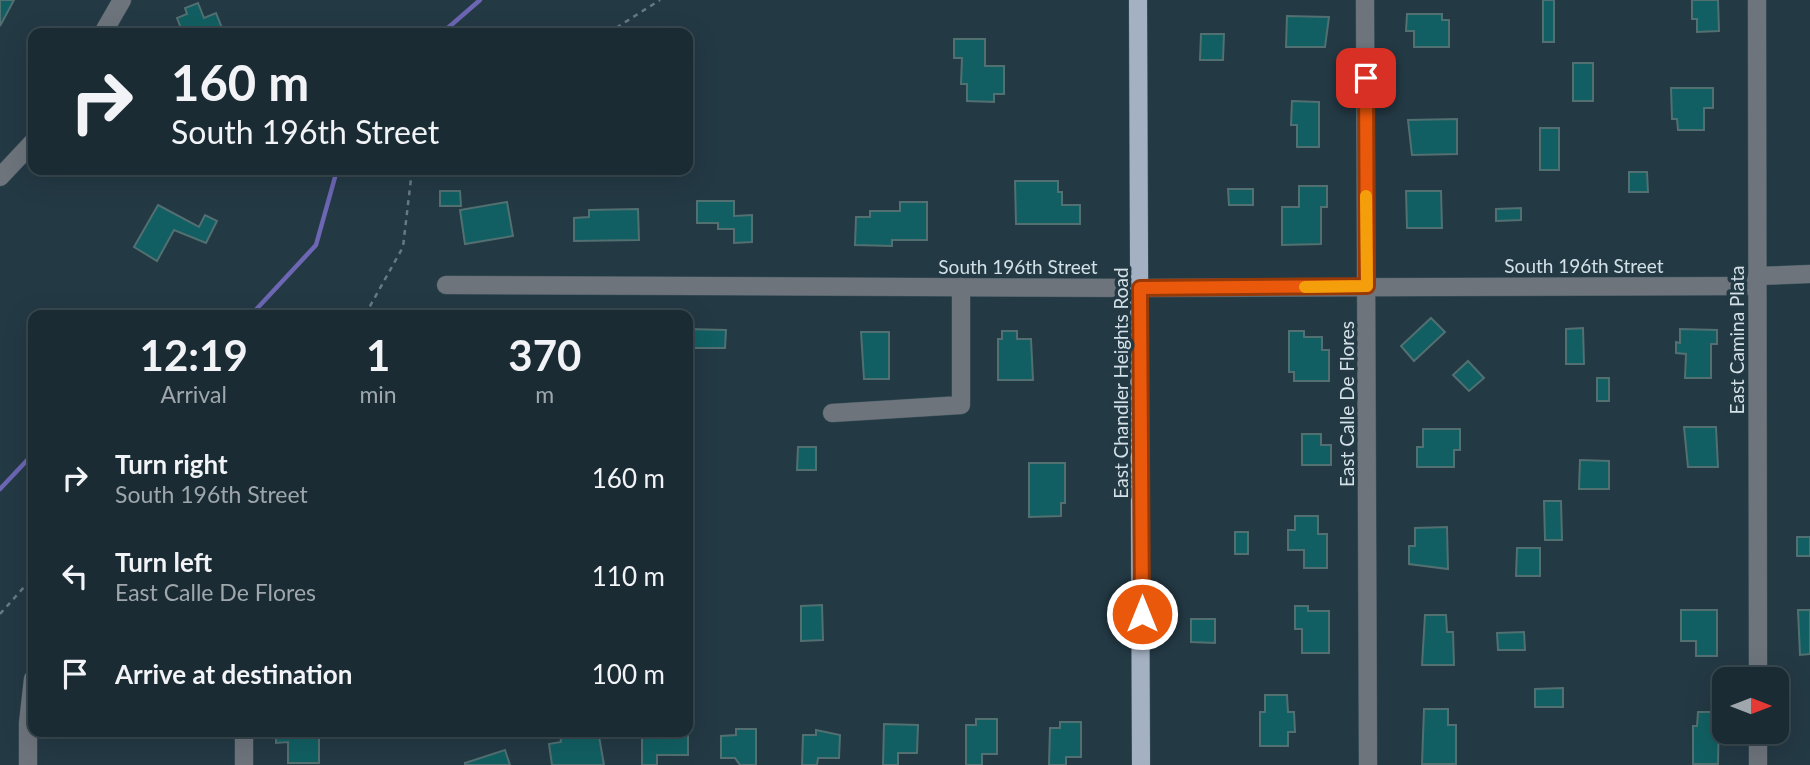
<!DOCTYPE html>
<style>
:root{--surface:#1a2b33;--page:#27373f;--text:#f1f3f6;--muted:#9fa7ac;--line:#38474e}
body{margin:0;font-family:Lato,sans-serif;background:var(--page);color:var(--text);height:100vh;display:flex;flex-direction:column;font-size:26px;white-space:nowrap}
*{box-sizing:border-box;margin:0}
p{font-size:23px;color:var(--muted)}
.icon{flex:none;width:38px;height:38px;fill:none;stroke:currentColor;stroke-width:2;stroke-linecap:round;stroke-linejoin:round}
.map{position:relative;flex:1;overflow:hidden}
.drawer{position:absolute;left:28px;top:310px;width:665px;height:427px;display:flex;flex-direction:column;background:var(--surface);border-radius:14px;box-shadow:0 7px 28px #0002,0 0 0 2px var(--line)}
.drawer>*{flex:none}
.hud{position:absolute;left:28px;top:28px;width:665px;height:147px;border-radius:14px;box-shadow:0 7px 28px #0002,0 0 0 2px var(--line);background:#1a2b33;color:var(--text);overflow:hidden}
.needle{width:46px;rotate:90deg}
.tools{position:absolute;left:1712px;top:667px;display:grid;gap:14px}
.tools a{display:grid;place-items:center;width:77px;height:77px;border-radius:14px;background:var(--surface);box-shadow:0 7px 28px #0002,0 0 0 2px var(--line);font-size:35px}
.pin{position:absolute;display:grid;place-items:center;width:60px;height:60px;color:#fff;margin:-30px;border-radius:14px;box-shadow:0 4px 10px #0006}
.me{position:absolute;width:77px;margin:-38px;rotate:0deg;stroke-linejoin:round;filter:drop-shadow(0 0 5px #0008)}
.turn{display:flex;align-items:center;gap:24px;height:147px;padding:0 28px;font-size:32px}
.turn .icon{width:91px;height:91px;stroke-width:2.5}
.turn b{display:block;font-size:49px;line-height:60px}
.eta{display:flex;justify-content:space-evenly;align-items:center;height:119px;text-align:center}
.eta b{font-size:42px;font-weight:700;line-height:49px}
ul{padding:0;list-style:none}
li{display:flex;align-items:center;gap:21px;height:98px;padding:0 28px}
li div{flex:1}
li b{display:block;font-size:26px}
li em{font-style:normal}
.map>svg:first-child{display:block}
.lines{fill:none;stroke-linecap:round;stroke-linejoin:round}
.stream{stroke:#6c66b3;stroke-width:4.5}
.building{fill:#115f62;stroke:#526f71;stroke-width:2}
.minor-casing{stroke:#435761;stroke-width:19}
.major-casing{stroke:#435761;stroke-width:19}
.path{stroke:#677983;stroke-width:2.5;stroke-dasharray:5 5;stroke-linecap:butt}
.minor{stroke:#6e747c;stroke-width:18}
.major{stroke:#a4b1c2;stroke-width:18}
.route-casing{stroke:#983908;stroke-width:18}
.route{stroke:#ea580c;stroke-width:12}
.slow{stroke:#f59e0b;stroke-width:12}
.labels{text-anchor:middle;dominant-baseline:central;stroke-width:7;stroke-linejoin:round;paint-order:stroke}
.street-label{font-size:19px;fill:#d3e0e7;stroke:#233944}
</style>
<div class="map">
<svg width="1810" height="765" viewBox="0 0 1810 765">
<rect width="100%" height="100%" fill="#233944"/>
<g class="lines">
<!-- stream -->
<g class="stream">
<path d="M442,33L480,0"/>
<path d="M251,315L316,245L337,170"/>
<path d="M0,489L33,454"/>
</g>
</g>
<!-- building -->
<g class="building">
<path d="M0,0H14L0,26Z"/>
<rect x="1543" y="0" width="11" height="42"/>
<path d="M1692,0H1718L1719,31L1697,32V19H1692Z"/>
<path d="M198,3L204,18L216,13L224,33H183L177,18L187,14L185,8Z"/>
<path d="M1407,14H1442V20H1449V47H1414V31H1406Z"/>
<path d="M1287,16L1329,17L1325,47H1286Z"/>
<path d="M1201,34H1224L1223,60H1200Z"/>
<path d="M954,39H985V66H1004V94H994V102L967,101V84H961L962,58H954Z"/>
<rect x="1573" y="63" width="20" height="38"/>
<path d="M1671,88H1713V108H1704V130H1678L1677,119H1672Z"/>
<path d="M1292,101L1319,102V147H1297V125H1291Z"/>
<path d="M1457,119V154L1412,155L1408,120Z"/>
<rect x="1540" y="128" width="19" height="42"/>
<path d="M1629,172H1647L1648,192H1629Z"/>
<path d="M1015,181H1058V192H1062V205H1080V224H1016Z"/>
<path d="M1299,186H1327V207H1321V244L1282,245V207H1299Z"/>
<path d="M1228,189H1253V205H1229Z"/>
<path d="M440,191H460L461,206H440Z"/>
<path d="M1406,191H1441L1442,228H1407Z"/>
<path d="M697,201H734V216L752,215V242L734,243V229H718V223H697Z"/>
<path d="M507,202L513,236L465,244L460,210Z"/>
<path d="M900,202H927V240H892V246L855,245L856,217H870V211H900Z"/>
<path d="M158,205L199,227L205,215L217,221L206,243L174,230L157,261L134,247Z"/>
<path d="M1521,208V220L1496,221V209Z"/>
<path d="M638,209L639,240L574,241V218L589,217V210Z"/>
<path d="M1431,318L1445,332L1414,361L1401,346Z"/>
<path d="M1583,328L1584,364H1566V329Z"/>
<path d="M688,329L726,330L725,348H688Z"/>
<path d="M1680,329L1717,330V344H1711V378H1685L1686,354L1676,353V342L1680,343Z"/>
<path d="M1002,331H1017V339H1031L1033,380H998V339H1002Z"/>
<path d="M1289,331H1304V337H1322V350H1329V381H1294V372H1289Z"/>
<path d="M861,332H889V379H864Z"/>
<path d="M1468,361L1484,378L1469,391L1453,375Z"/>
<rect x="1597" y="378" width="12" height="23"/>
<path d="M1684,427H1716L1718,467H1688Z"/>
<path d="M1423,429H1460V450H1454V467H1417V447H1423Z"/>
<path d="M1302,434H1321V445H1331V465H1302Z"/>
<path d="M798,447H816V470H797Z"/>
<path d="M1580,460L1609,461V489H1579Z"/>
<path d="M1029,463H1065V503H1061V516L1029,517Z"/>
<path d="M1544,501H1561L1562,540H1545Z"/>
<path d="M1295,516H1318V534H1327V568H1304V550H1288V530H1295Z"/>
<path d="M1447,527L1448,569L1409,564V546H1415V528Z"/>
<rect x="1235" y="532" width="13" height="22"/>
<rect x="1797" y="537" width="13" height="19"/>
<path d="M1517,548H1540V576H1516Z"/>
<path d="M822,605L823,640L801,641V606Z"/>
<path d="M1295,606H1308V611H1329V653H1302V629H1295Z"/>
<path d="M1681,610H1717V656H1696V641H1681Z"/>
<path d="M1798,610H1810V654L1800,655Z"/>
<path d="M1425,615H1446L1447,632H1453L1454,665H1422Z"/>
<path d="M1191,619H1215V643L1191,642Z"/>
<path d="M1524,632L1525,650H1498L1497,633Z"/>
<path d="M1563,688V707H1535V689Z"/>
<path d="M1265,695H1287L1288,712H1294L1295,732H1288V746H1260V712H1265Z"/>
<path d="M1424,709H1448V725H1456V764H1422Z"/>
<path d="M1698,712H1719L1718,764H1693V726H1697Z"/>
<path d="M976,719H997V754H982V765H966V725H976Z"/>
<path d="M1060,722H1081V757H1066V765H1049L1050,728H1060Z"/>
<path d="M884,724L918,725L917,753H898V765H883Z"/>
<path d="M736,729H756V765H740L735,758H721V736L736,735Z"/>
<path d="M816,730L840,735L839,758H818L817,765H802L803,735H816Z"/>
<path d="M276,732H319V763H288V742L276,743Z"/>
<path d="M590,732L591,737L599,736L604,765H552L549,744L561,742L560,734Z"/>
<path d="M651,732H688V755H657V765H642V736H651Z"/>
<path d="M505,750L510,765H465V763Z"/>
</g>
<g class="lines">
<defs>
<g id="minor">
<path d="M1365,0L1368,765"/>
<path d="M1757,0L1758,679"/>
<path d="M103,33L122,0"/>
<path d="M0,177L33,142"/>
<path d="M1757,276L1810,274"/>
<path d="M446,285L1141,288L1757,286"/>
<path d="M832,413L961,405V287"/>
<path d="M244,732V765"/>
<path d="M1758,732V765"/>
<path d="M28,765V723L33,679"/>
</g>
<path id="major" d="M1138,0L1141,765"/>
</defs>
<!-- minor casing -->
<use href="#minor" class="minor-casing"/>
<!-- major casing -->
<use href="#major" class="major-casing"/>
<!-- path -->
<g class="path">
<path d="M608,33L660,0"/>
<path d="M365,315L403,247L412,170"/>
<path d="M0,614L33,577"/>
</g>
<!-- minor -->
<use href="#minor" class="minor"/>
<!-- major -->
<use href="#major" class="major"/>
</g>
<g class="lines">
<defs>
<path id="route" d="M1142,614L1140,288L1367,286L1366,78"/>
</defs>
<!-- route casing -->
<use href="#route" class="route-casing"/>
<!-- route -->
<use href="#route" class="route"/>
<!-- slow -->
<path class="slow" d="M1305,287L1367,286L1366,196"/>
</g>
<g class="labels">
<!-- street labels -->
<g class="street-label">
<text x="1584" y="265">South 196th Street</text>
<text x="1018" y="266">South 196th Street</text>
<text transform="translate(1736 340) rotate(-90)">East Camina Plata</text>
<text transform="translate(1120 383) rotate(-90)">East Chandler Heights Road</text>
<text transform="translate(1346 404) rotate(-90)">East Calle De Flores</text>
</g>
</g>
</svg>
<div class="tools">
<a><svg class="needle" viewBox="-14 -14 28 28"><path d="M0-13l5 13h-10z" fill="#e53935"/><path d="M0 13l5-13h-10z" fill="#9fa7ac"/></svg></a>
</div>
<div class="pin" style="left:1366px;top:78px;background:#d93025"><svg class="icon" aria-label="arrive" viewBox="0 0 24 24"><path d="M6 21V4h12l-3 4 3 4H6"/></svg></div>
<svg class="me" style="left:1142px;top:614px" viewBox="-20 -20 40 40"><circle r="17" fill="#ea580c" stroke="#fff" stroke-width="3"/><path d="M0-11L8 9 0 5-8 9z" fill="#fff"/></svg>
<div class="hud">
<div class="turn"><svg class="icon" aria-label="right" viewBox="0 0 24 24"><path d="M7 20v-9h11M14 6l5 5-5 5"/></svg><div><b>160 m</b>South 196th Street</div></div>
</div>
<section class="drawer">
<div class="eta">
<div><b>12:19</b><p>Arrival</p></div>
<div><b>1</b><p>min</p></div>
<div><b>370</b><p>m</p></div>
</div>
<ul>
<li><svg class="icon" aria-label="right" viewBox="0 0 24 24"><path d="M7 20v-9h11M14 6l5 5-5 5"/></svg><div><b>Turn right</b><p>South 196th Street</p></div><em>160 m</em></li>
<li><svg class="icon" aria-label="left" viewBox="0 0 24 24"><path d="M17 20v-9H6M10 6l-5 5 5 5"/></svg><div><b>Turn left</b><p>East Calle De Flores</p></div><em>110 m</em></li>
<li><svg class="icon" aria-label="arrive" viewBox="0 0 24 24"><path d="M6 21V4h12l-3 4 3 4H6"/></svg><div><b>Arrive at destination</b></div><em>100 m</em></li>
</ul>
</section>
</div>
